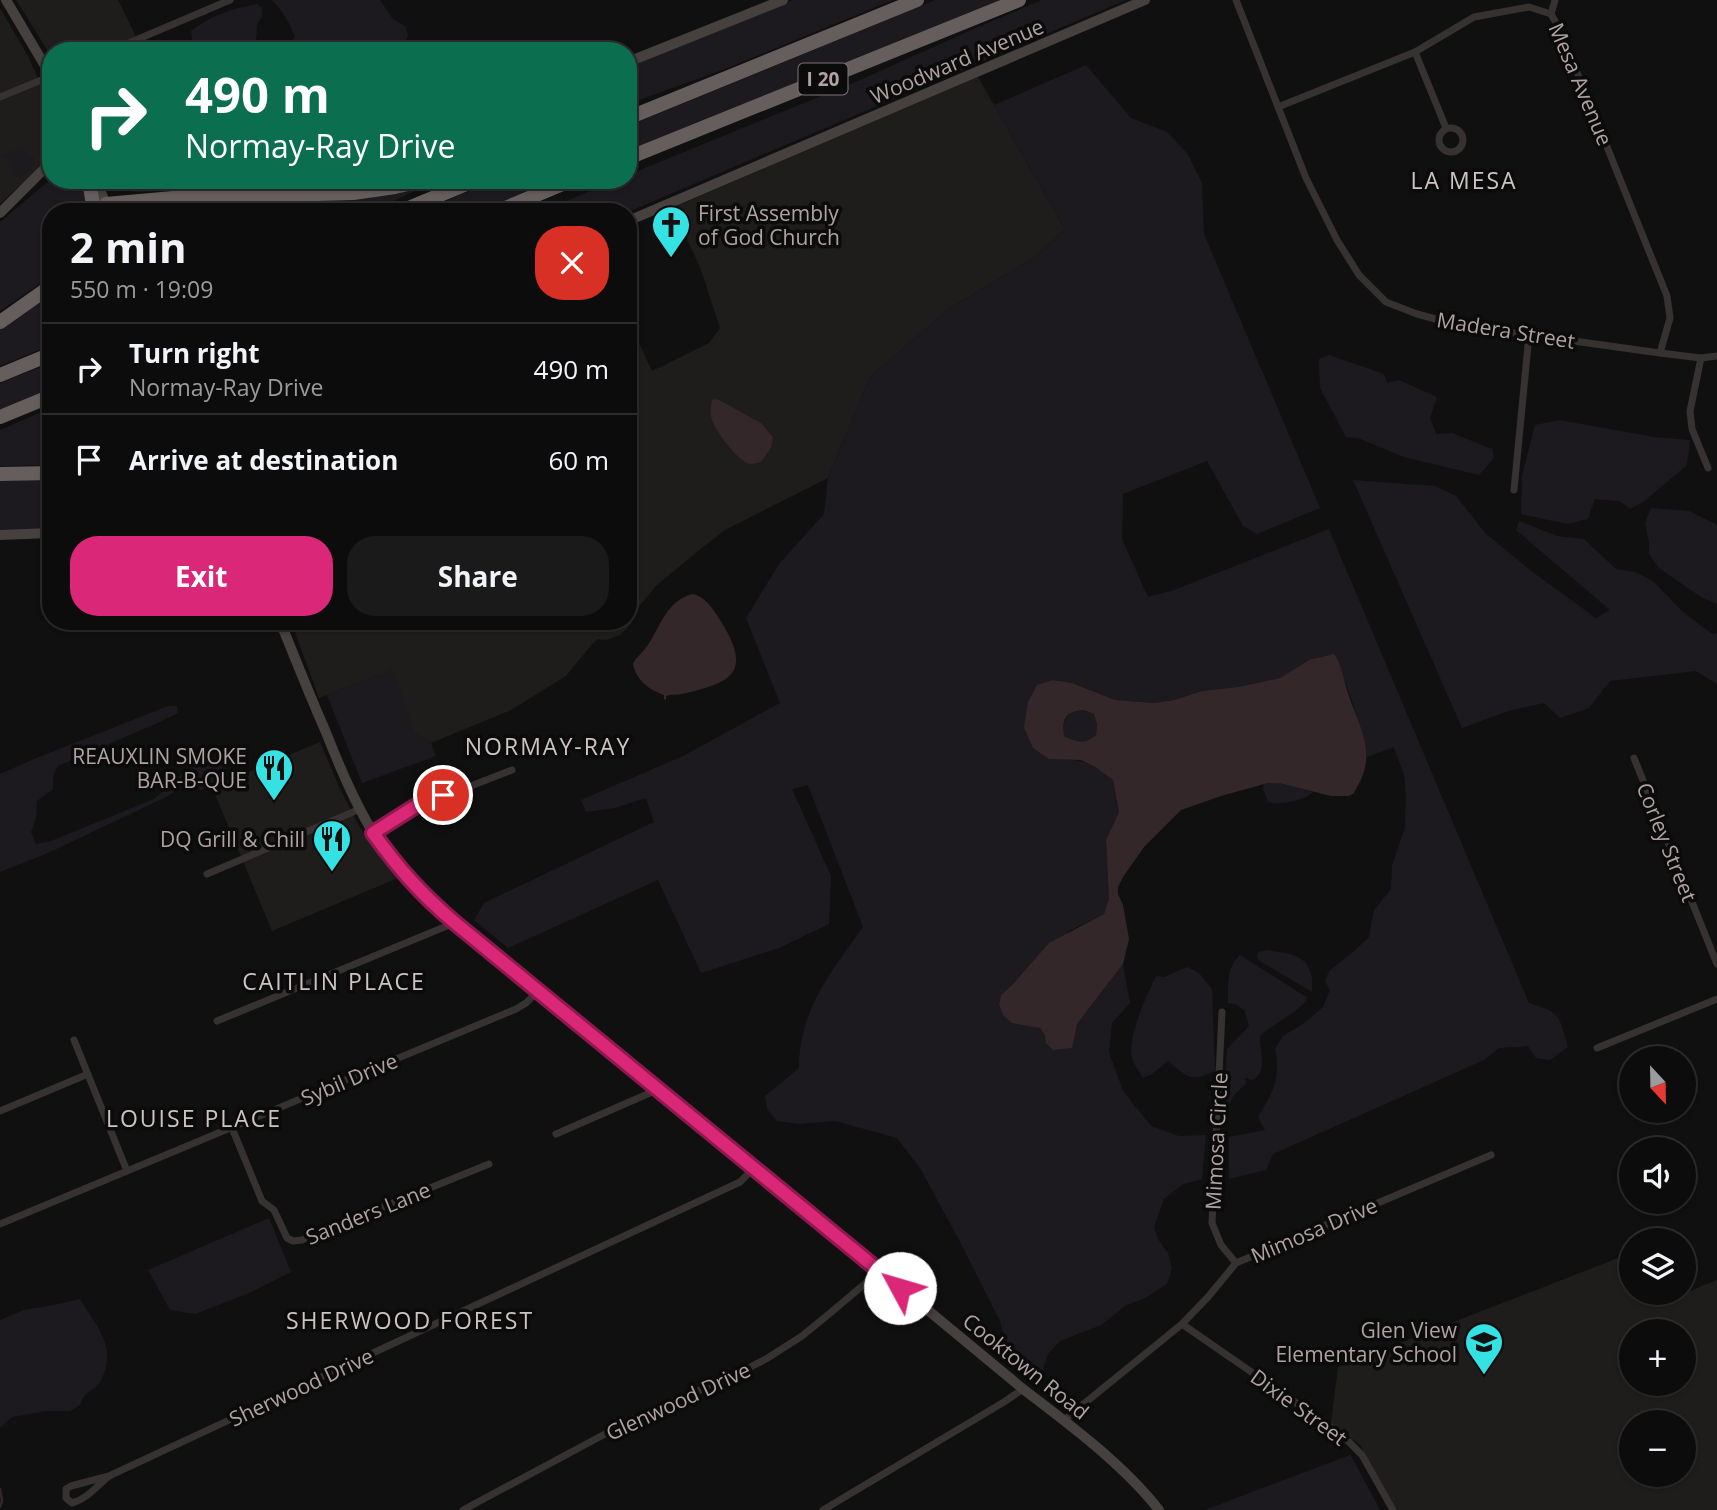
<!DOCTYPE html>
<meta charset="utf-8">
<style>
:root{--surface:#0d0c0c;--page:#1b1a1a;--text:#f1f3f6;--muted:#9a9b9d;--line:#2d2c2d;--accent:#db2777}
body{margin:0;font-family:"Open Sans",sans-serif;background:var(--page);color:var(--text);height:100vh;display:flex;flex-direction:column;font-size:26px;white-space:nowrap}
*{box-sizing:border-box;margin:0}
p{font-size:23px;color:var(--muted)}
.icon{flex:none;width:38px;height:38px;fill:none;stroke:currentColor;stroke-width:2;stroke-linecap:round;stroke-linejoin:round}
.map{position:relative;flex:1;overflow:hidden}
.sheet{position:absolute;left:42px;top:203px;width:595px;height:427px;display:flex;flex-direction:column;background:var(--surface);border-radius:28px;box-shadow:0 2px 5px #0004,0 0 0 2px var(--line)}
.sheet>*{flex:none}
.guide{position:absolute;left:42px;top:42px;width:595px;height:147px;border-radius:28px;box-shadow:0 2px 5px #0004,0 0 0 2px var(--line);background:#0b6e4f;color:#fff;overflow:hidden}
.needle{width:46px;rotate:158deg}
.controls{position:absolute;left:1619px;top:1046px;display:grid;gap:14px}
.controls a{display:grid;place-items:center;width:77px;height:77px;border-radius:50%;background:var(--surface);box-shadow:0 2px 5px #0004,0 0 0 2px var(--line);font-size:35px}
.pin{position:absolute;display:grid;place-items:center;width:60px;height:60px;color:#fff;margin:-30px;border:4px solid #fff;border-radius:50%;box-shadow:0 2px 7px #0007}
.me{position:absolute;width:77px;margin:-38px;rotate:309deg;stroke-linejoin:round;filter:drop-shadow(0 0 5px #0008)}
.turn{display:flex;align-items:center;gap:24px;height:147px;padding:0 28px;font-size:32px}
.turn .icon{width:91px;height:91px;stroke-width:2.5}
.turn b{display:block;font-size:49px;line-height:60px}
.round{display:grid;place-items:center;flex:none;width:74px;height:74px;border-radius:28px;background:var(--page)}
.headline{display:flex;align-items:center;justify-content:space-between;height:119px;padding:0 28px}
h1{font-size:42px;font-weight:700;line-height:52px}
.button{display:flex;gap:14px;margin-top:auto;padding:14px 28px}
.button a{flex:1;height:80px;border-radius:28px;background:var(--accent);color:#fff;font-size:28px;font-weight:700;line-height:80px;text-align:center}
.button a+a{background:var(--page);color:var(--text)}
ul{padding:0;list-style:none}
li{display:flex;align-items:center;gap:21px;height:91px;padding:0 28px;border-top:2px solid var(--line)}
li div{flex:1}
li b{display:block;font-size:26px}
li em{font-style:normal}
.map>svg:first-child{display:block}
.built{fill:#1e1d1c;fill-rule:evenodd}
.green{fill:#1c1a1e}
.water{fill:#33272a;fill-rule:evenodd}
.lines{fill:none;stroke-linecap:round;stroke-linejoin:round}
.stream{stroke:#33272a;stroke-width:2.5}
.street{stroke:#363231;stroke-width:7}
.secondary{stroke:#46403f;stroke-width:10}
.highway{stroke:#665e5d;stroke-width:14}
.route-casing{stroke:#8e194d;stroke-width:18}
.route{stroke:#db2777;stroke-width:12}
.labels{text-anchor:middle;dominant-baseline:central;stroke-width:7;stroke-linejoin:round;paint-order:stroke}
.shield{fill:#0c0b0b;stroke:#807575;stroke-width:2}
.shield-label{font-size:19px;font-weight:bold;fill:#b1a2a2}
.street-label{font-size:21px;fill:#b1a2a2;stroke:#0c0b0b}
.poi-label{font-size:21px;fill:#b1a2a2;stroke:#0c0b0b;text-anchor:end}
.neighbourhood-label{font-size:23px;letter-spacing:2px;fill:#cdc3c3;stroke:#0c0b0b}
</style>
<div class="map">
<svg width="1717" height="1510" viewBox="0 0 1717 1510">
<rect width="100%" height="100%" fill="#111010"/>
<!-- built -->
<g class="built">
<path d="M16,0H118L143,51H51V56Z"/>
<path d="M0,8L28,56L51,108V157L0,204Z"/>
<path d="M978,77L1065,229L1034,258L950,308L870,377L828,478L725,530L698,551L656,586L635,611L631,624L620,635L606,640L598,639L593,643L566,676L511,710L431,743L414,733L392,670L319,698L291,621H628V320L652,371L709,343L720,328L700,267L672,208Z"/>
<path d="M320,742L341,791L361,829L380,857L398,878L272,931L212,787Z"/>
<path d="M1631,1253V1293H1651L1655,1305L1717,1280V1510H1397L1360,1445L1331,1423L1338,1367ZM1631,1332H1684V1384H1631ZM1631,1423H1684V1475H1631Z"/>
</g>
<!-- green -->
<g class="green">
<path d="M272,0H380L392,18L406,27L408,36L403,45L405,51H283L295,37C290,23 283,11 272,0Z"/>
<path d="M793,0H893L725,69L628,104V67Z"/>
<path d="M935,0H1001L628,152V126Z"/>
<path d="M1042,0H1126L628,212H540L617,180H628V175L860,80L976,28Z"/>
<path d="M257,4L262,8V16L257,25L256,40L265,51H196L193,45L191,31C209,16 234,8 257,4Z"/>
<path d="M1086,65L1131,118L1167,132L1187,153L1202,183L1204,234L1320,508L1257,534L1243,526L1207,461L1123,494L1122,539L1148,597L1174,590L1329,529L1529,1003C1561,1012 1559,1016 1568,1047L1550,1060L1536,1058L1528,1046L1499,1048L1484,1060L1273,1154L1266,1170L1229,1179V1137L1265,1130L1258,1117C1273,1091 1281,1080 1275,1049L1283,1036L1303,1024L1323,1007L1330,990L1325,981L1329,971L1352,953L1369,937L1374,910L1391,889L1392,866L1405,827L1406,797L1404,775L1394,747L1367,757C1363,724 1348,694 1339,662L1309,660L1280,678L1238,687L1202,691L1174,700L1154,703L1115,700L1072,683L1053,680L1049,759C1082,760 1086,759 1113,780L1119,812L1106,840L1109,899L1104,914L1069,931L1001,995L999,1004L1003,1015L1040,1028L1045,1036L1077,1024L1123,964L1130,1003L1112,1023L1109,1052L1123,1091L1151,1126L1179,1136L1206,1135L1202,1179L1183,1184L1164,1199L1154,1227L1158,1239L1168,1253L1172,1269L1167,1284L1147,1297L1125,1306L1101,1325L1060,1341L1048,1354L1043,1370L1031,1376L1006,1352L1001,1323L958,1238L920,1168L897,1138L835,1121L799,1124L777,1121L767,1109L765,1096L799,1068C799,1010 831,972 863,927L808,785L792,789L831,876L829,924L779,948L701,973L658,880L508,948L474,920L484,903L654,822L646,798L615,808L586,812L581,800L683,756L780,703L746,618L779,564L824,514L828,478L870,377L950,308L1034,258L1065,229L994,105Z"/>
<path d="M20,148L34,157L35,164L21,177H15L6,157L0,159V157Z"/>
<path d="M51,179V180H80L83,187L89,212H51V276L0,311V222Z"/>
<path d="M114,180H390L340,186L137,192L123,190Z"/>
<path d="M496,180H560L483,212H419Z"/>
<path d="M422,186V188L369,212H121L127,206Z"/>
<path d="M51,292V345L0,366V326Z"/>
<path d="M1329,355L1384,374L1387,383L1399,380L1437,397L1430,418L1436,434L1452,433L1492,449L1494,458L1479,475L1404,457L1358,438L1346,437L1320,388L1319,359Z"/>
<path d="M51,363V389L0,410V383Z"/>
<path d="M51,408V465L0,466V430Z"/>
<path d="M1559,420L1654,437L1690,440L1687,465L1643,502L1630,509L1619,501L1595,499L1588,519L1567,524L1521,514L1522,476L1535,425Z"/>
<path d="M51,478V529L0,531V480Z"/>
<path d="M1353,480L1435,486L1456,496L1486,534L1534,573L1596,618L1610,610L1516,530L1519,521L1557,536L1584,539L1616,569L1635,572L1653,581L1683,612L1712,634L1717,633V684L1696,671L1610,681L1589,708L1560,718L1544,703L1508,711L1462,728Z"/>
<path d="M1651,508L1689,511L1717,525V604L1701,597L1659,568L1649,554V543L1645,523Z"/>
<path d="M393,669L414,732L431,743L436,756L362,783L327,695Z"/>
<path d="M168,706H177L178,713L162,721L58,766L53,776V789L37,801L36,817L31,832L36,844L51,841L154,799L186,770L204,758H220L227,769L211,785L201,790L191,781L166,797L48,853L0,872V774L34,759Z"/>
<path d="M1084,710L1094,714L1097,724L1096,735C1083,745 1077,742 1064,736C1063,718 1065,713 1084,710Z"/>
<path d="M1268,783H1279L1313,792C1304,801 1281,805 1268,802L1263,789L1264,784Z"/>
<path d="M1267,950C1296,954 1315,957 1312,992L1258,960L1257,955L1259,952Z"/>
<path d="M1240,955L1308,998C1297,1014 1275,1022 1260,1036C1259,1051 1269,1071 1252,1080L1245,1078L1246,1084C1230,1097 1229,1100 1229,1121L1225,1123L1222,1121L1227,1049L1249,1026L1244,1010L1235,1004L1228,1003C1228,986 1226,967 1240,955Z"/>
<path d="M1187,967L1199,973L1212,989L1215,1071C1189,1083 1188,1077 1168,1061L1152,1074L1143,1078C1139,1071 1134,1065 1132,1058C1127,1037 1147,995 1156,976L1164,977Z"/>
<path d="M269,1218L291,1272L249,1293L195,1314L170,1310L148,1270Z"/>
<path d="M80,1299C97,1327 118,1348 101,1380C95,1392 85,1389 80,1405L70,1411H46L12,1417L0,1428V1320L24,1310L49,1306Z"/>
<path d="M1350,1454L1380,1510H1205L1350,1455Z"/>
</g>
<!-- water -->
<g class="water">
<path d="M714,399L719,400L761,423L773,437L771,448L761,462C756,464 750,465 745,462C733,454 714,430 711,417C710,412 711,405 712,400Z"/>
<path d="M692,594C706,596 715,612 722,623C753,674 730,683 682,694C676,695 672,694 666,696V700L664,699V695C649,690 635,679 633,663C637,657 644,651 648,645C661,625 666,602 692,594Z"/>
<path d="M1334,654C1342,665 1343,677 1347,690C1355,717 1374,745 1363,774C1361,781 1357,787 1353,794L1348,796H1331L1279,783H1268L1221,796L1181,810L1144,847L1123,877L1118,887V894L1123,905L1129,939L1123,964L1077,1024L1072,1048L1053,1050L1046,1043L1045,1036L1040,1028L1012,1023L1003,1015L999,1004L1001,995L1014,983L1049,943L1104,914L1109,899L1106,840L1119,812L1113,780L1095,767L1081,760L1049,759L1033,748L1024,727L1028,702L1037,685L1053,680L1072,683L1115,700L1154,703L1174,700L1202,691L1238,687L1280,678L1309,660ZM1084,710L1094,714L1097,724L1096,735C1084,745 1077,742 1064,736C1062,718 1065,712 1084,710Z"/>
</g>
<g class="lines">
<!-- stream -->
<path class="stream" d="M0,1489L2,1501L0,1507"/>
<!-- street -->
<g class="street">
<path d="M1236,0L1306,178L1337,240L1359,275L1386,302L1417,314L1458,325L1660,353L1701,358L1717,356"/>
<path d="M1551,14L1555,0"/>
<path d="M110,51L230,0"/>
<path d="M1415,52L1446,128"/>
<path d="M0,97L51,76"/>
<path d="M1278,107L1415,52L1474,17L1529,7L1551,14L1560,30L1667,296L1670,318L1660,353"/>
<circle cx="1451" cy="140" r="12"/>
<path d="M1701,358L1690,411L1692,429L1708,468"/>
<path d="M1514,490L1529,335"/>
<path d="M1634,758L1717,964"/>
<path d="M373,833L419,804L434,797L463,789L512,770"/>
<path d="M207,874L360,809"/>
<path d="M1222,1012L1212,1223L1221,1245L1236,1263"/>
<path d="M217,1021L454,923"/>
<path d="M74,1040L127,1171"/>
<path d="M1597,1048L1717,999"/>
<path d="M0,1111L88,1074"/>
<path d="M232,1128L262,1201L274,1210L287,1238L293,1241L302,1240L489,1164"/>
<path d="M556,1134L659,1089"/>
<path d="M0,1224L516,1009L526,1003L538,991"/>
<path d="M1182,1324L1341,1434L1362,1455L1393,1510"/>
<path d="M1064,1420L1182,1324L1208,1297L1236,1263L1491,1155"/>
<path d="M109,1476C97,1486 87,1499 72,1503L66,1498V1489L71,1486L109,1476L740,1182L755,1167"/>
<path d="M463,1510L633,1419L733,1376L766,1359L802,1336L829,1314L880,1271"/>
<path d="M823,1510L1004,1402L1023,1389"/>
</g>
<!-- secondary -->
<g class="secondary">
<path d="M6,0L51,76"/>
<path d="M628,62L783,0"/>
<path d="M96,180L109,212"/>
<path d="M0,213L51,162"/>
<path d="M628,221L1145,0"/>
<path d="M0,535L51,533"/>
<path d="M280,621C295,658 309,694 325,730C339,765 353,799 372,831C394,867 423,895 454,923L755,1167L1023,1389C1068,1423 1124,1465 1159,1510"/>
</g>
<!-- highway -->
<g class="highway">
<path d="M628,118L917,0"/>
<path d="M628,158L1019,0"/>
<path d="M89,180L94,212"/>
<path d="M106,204L173,198L353,193L395,187L425,180"/>
<path d="M399,212L476,180"/>
<path d="M496,212L572,180"/>
<path d="M0,322L51,286"/>
<path d="M0,375L51,354"/>
<path d="M0,417L51,396"/>
<path d="M0,474L51,473"/>
</g>
</g>
<g class="lines">
<defs>
<path id="route" d="M443,795L419,804L373,833C399,869 420,893 454,922L900,1288"/>
</defs>
<!-- route casing -->
<use href="#route" class="route-casing"/>
<!-- route -->
<use href="#route" class="route"/>
</g>
<!-- icons -->
<defs>
<symbol id="church-pin" viewBox="-11 -11 22 30"><path d="M0 17L-7.5 6A9.5 9.5 0 1 1 7.5 6Z" fill="#35e2e3" stroke="#0c0b0b"/><path d="M-1.2-6h2.4v3.5h3.3v2.4h-3.3V6h-2.4V-.1h-3.3v-2.4h3.3Z" fill="#111"/></symbol>
<symbol id="restaurant-pin" viewBox="-11 -11 22 30"><path d="M0 17L-7.5 6A9.5 9.5 0 1 1 7.5 6Z" fill="#35e2e3" stroke="#0c0b0b"/><path d="M-5-6h1v4h1v-4h1v4h1v-4h1v5L-1.5 .5V6h-2V.5L-5-1ZM5-6V6H3V1.5H1.5Q1.5-4 5-6Z" fill="#111"/></symbol>
<symbol id="school-pin" viewBox="-11 -11 22 30"><path d="M0 17L-7.5 6A9.5 9.5 0 1 1 7.5 6Z" fill="#35e2e3" stroke="#0c0b0b"/><path d="M0-5L7-2L0 1L-7-2ZM-4 1L0 2.5L4 1V4Q0 6-4 4Z" fill="#111"/></symbol>
</defs>
<g fill-rule="evenodd">
<use href="#church-pin" x="649" y="203" width="44" height="60"/>
<use href="#restaurant-pin" x="252" y="746" width="44" height="60"/>
<use href="#restaurant-pin" x="310" y="817" width="44" height="60"/>
<use href="#school-pin" x="1462" y="1320" width="44" height="60"/>
</g>
<g class="labels">
<!-- shield labels -->
<rect class="shield" x="798.5" y="63.5" width="49" height="31" rx="5"/>
<g class="shield-label">
<text x="823" y="79">I 20</text>
</g>
<!-- street labels -->
<g class="street-label">
<text transform="translate(957 61) rotate(-23)">Woodward Avenue</text>
<text transform="translate(1581 84) rotate(67)">Mesa Avenue</text>
<text transform="translate(1506 330) rotate(9)">Madera Street</text>
<text transform="translate(1667 842) rotate(68)">Corley Street</text>
<text transform="translate(349 1079) rotate(-23)">Sybil Drive</text>
<text transform="translate(1216 1141) rotate(-87)">Mimosa Circle</text>
<text transform="translate(368 1213) rotate(-22)">Sanders Lane</text>
<text transform="translate(1314 1230) rotate(-23)">Mimosa Drive</text>
<text transform="translate(1026 1366) rotate(39)">Cooktown Road</text>
<text transform="translate(301 1387) rotate(-25)">Sherwood Drive</text>
<text transform="translate(678 1401) rotate(-25)">Glenwood Drive</text>
<text transform="translate(1299 1407) rotate(36)">Dixie Street</text>
</g>
<!-- poi labels -->
<g class="poi-label">
<text x="698" y="213" text-anchor="start">First Assembly<tspan x="698" dy="24">of God Church</tspan></text>
<text x="247" y="756">REAUXLIN SMOKE<tspan x="247" dy="24">BAR-B-QUE</tspan></text>
<text x="305" y="839">DQ Grill &amp; Chill</text>
<text x="1457" y="1330">Glen View<tspan x="1457" dy="24">Elementary School</tspan></text>
</g>
<!-- neighbourhood labels -->
<g class="neighbourhood-label">
<text x="1464" y="180">LA MESA</text>
<text x="548" y="746">NORMAY-RAY</text>
<text x="334" y="981">CAITLIN PLACE</text>
<text x="194" y="1118">LOUISE PLACE</text>
<text x="410" y="1320">SHERWOOD FOREST</text>
</g>
</g>
</svg>
<div class="controls">
<a><svg class="needle" viewBox="-14 -14 28 28"><path d="M0-13l5 13h-10z" fill="#e53935"/><path d="M0 13l5-13h-10z" fill="#9a9b9d"/></svg></a>
<a><svg class="icon" aria-label="sound" viewBox="0 0 24 24"><path d="M4 9h4l5-4v14l-5-4H4zM17 9q2 3 0 6"/></svg></a>
<a><svg class="icon" aria-label="layers" viewBox="0 0 24 24"><path d="M12 4l9 5-9 5-9-5zM3 14l9 5 9-5"/></svg></a>
<a>+</a>
<a>−</a>
</div>
<div class="pin" style="left:443px;top:795px;background:#d93025"><svg class="icon" aria-label="arrive" viewBox="0 0 24 24"><path d="M6 21V4h12l-3 4 3 4H6"/></svg></div>
<svg class="me" style="left:900px;top:1288px" viewBox="-20 -20 40 40"><circle r="19" fill="#fff"/><path d="M0-13L10 11 0 6-10 11z" fill="#db2777"/></svg>
<div class="guide">
<div class="turn"><svg class="icon" aria-label="right" viewBox="0 0 24 24"><path d="M7 20v-9h11M14 6l5 5-5 5"/></svg><div><b>490 m</b>Normay-Ray Drive</div></div>
</div>
<section class="sheet">
<div class="headline"><div><h1>2 min</h1><p>550 m · 19:09</p></div><a class="round" style="background:#d93025;color:#fff"><svg class="icon" aria-label="close" viewBox="0 0 24 24"><path d="M6 6l12 12M18 6L6 18"/></svg></a></div>
<ul>
<li><svg class="icon" aria-label="right" viewBox="0 0 24 24"><path d="M7 20v-9h11M14 6l5 5-5 5"/></svg><div><b>Turn right</b><p>Normay-Ray Drive</p></div><em>490 m</em></li>
<li><svg class="icon" aria-label="arrive" viewBox="0 0 24 24"><path d="M6 21V4h12l-3 4 3 4H6"/></svg><div><b>Arrive at destination</b></div><em>60 m</em></li>
</ul>
<div class="button"><a>Exit</a><a>Share</a></div>
</section>
</div>
